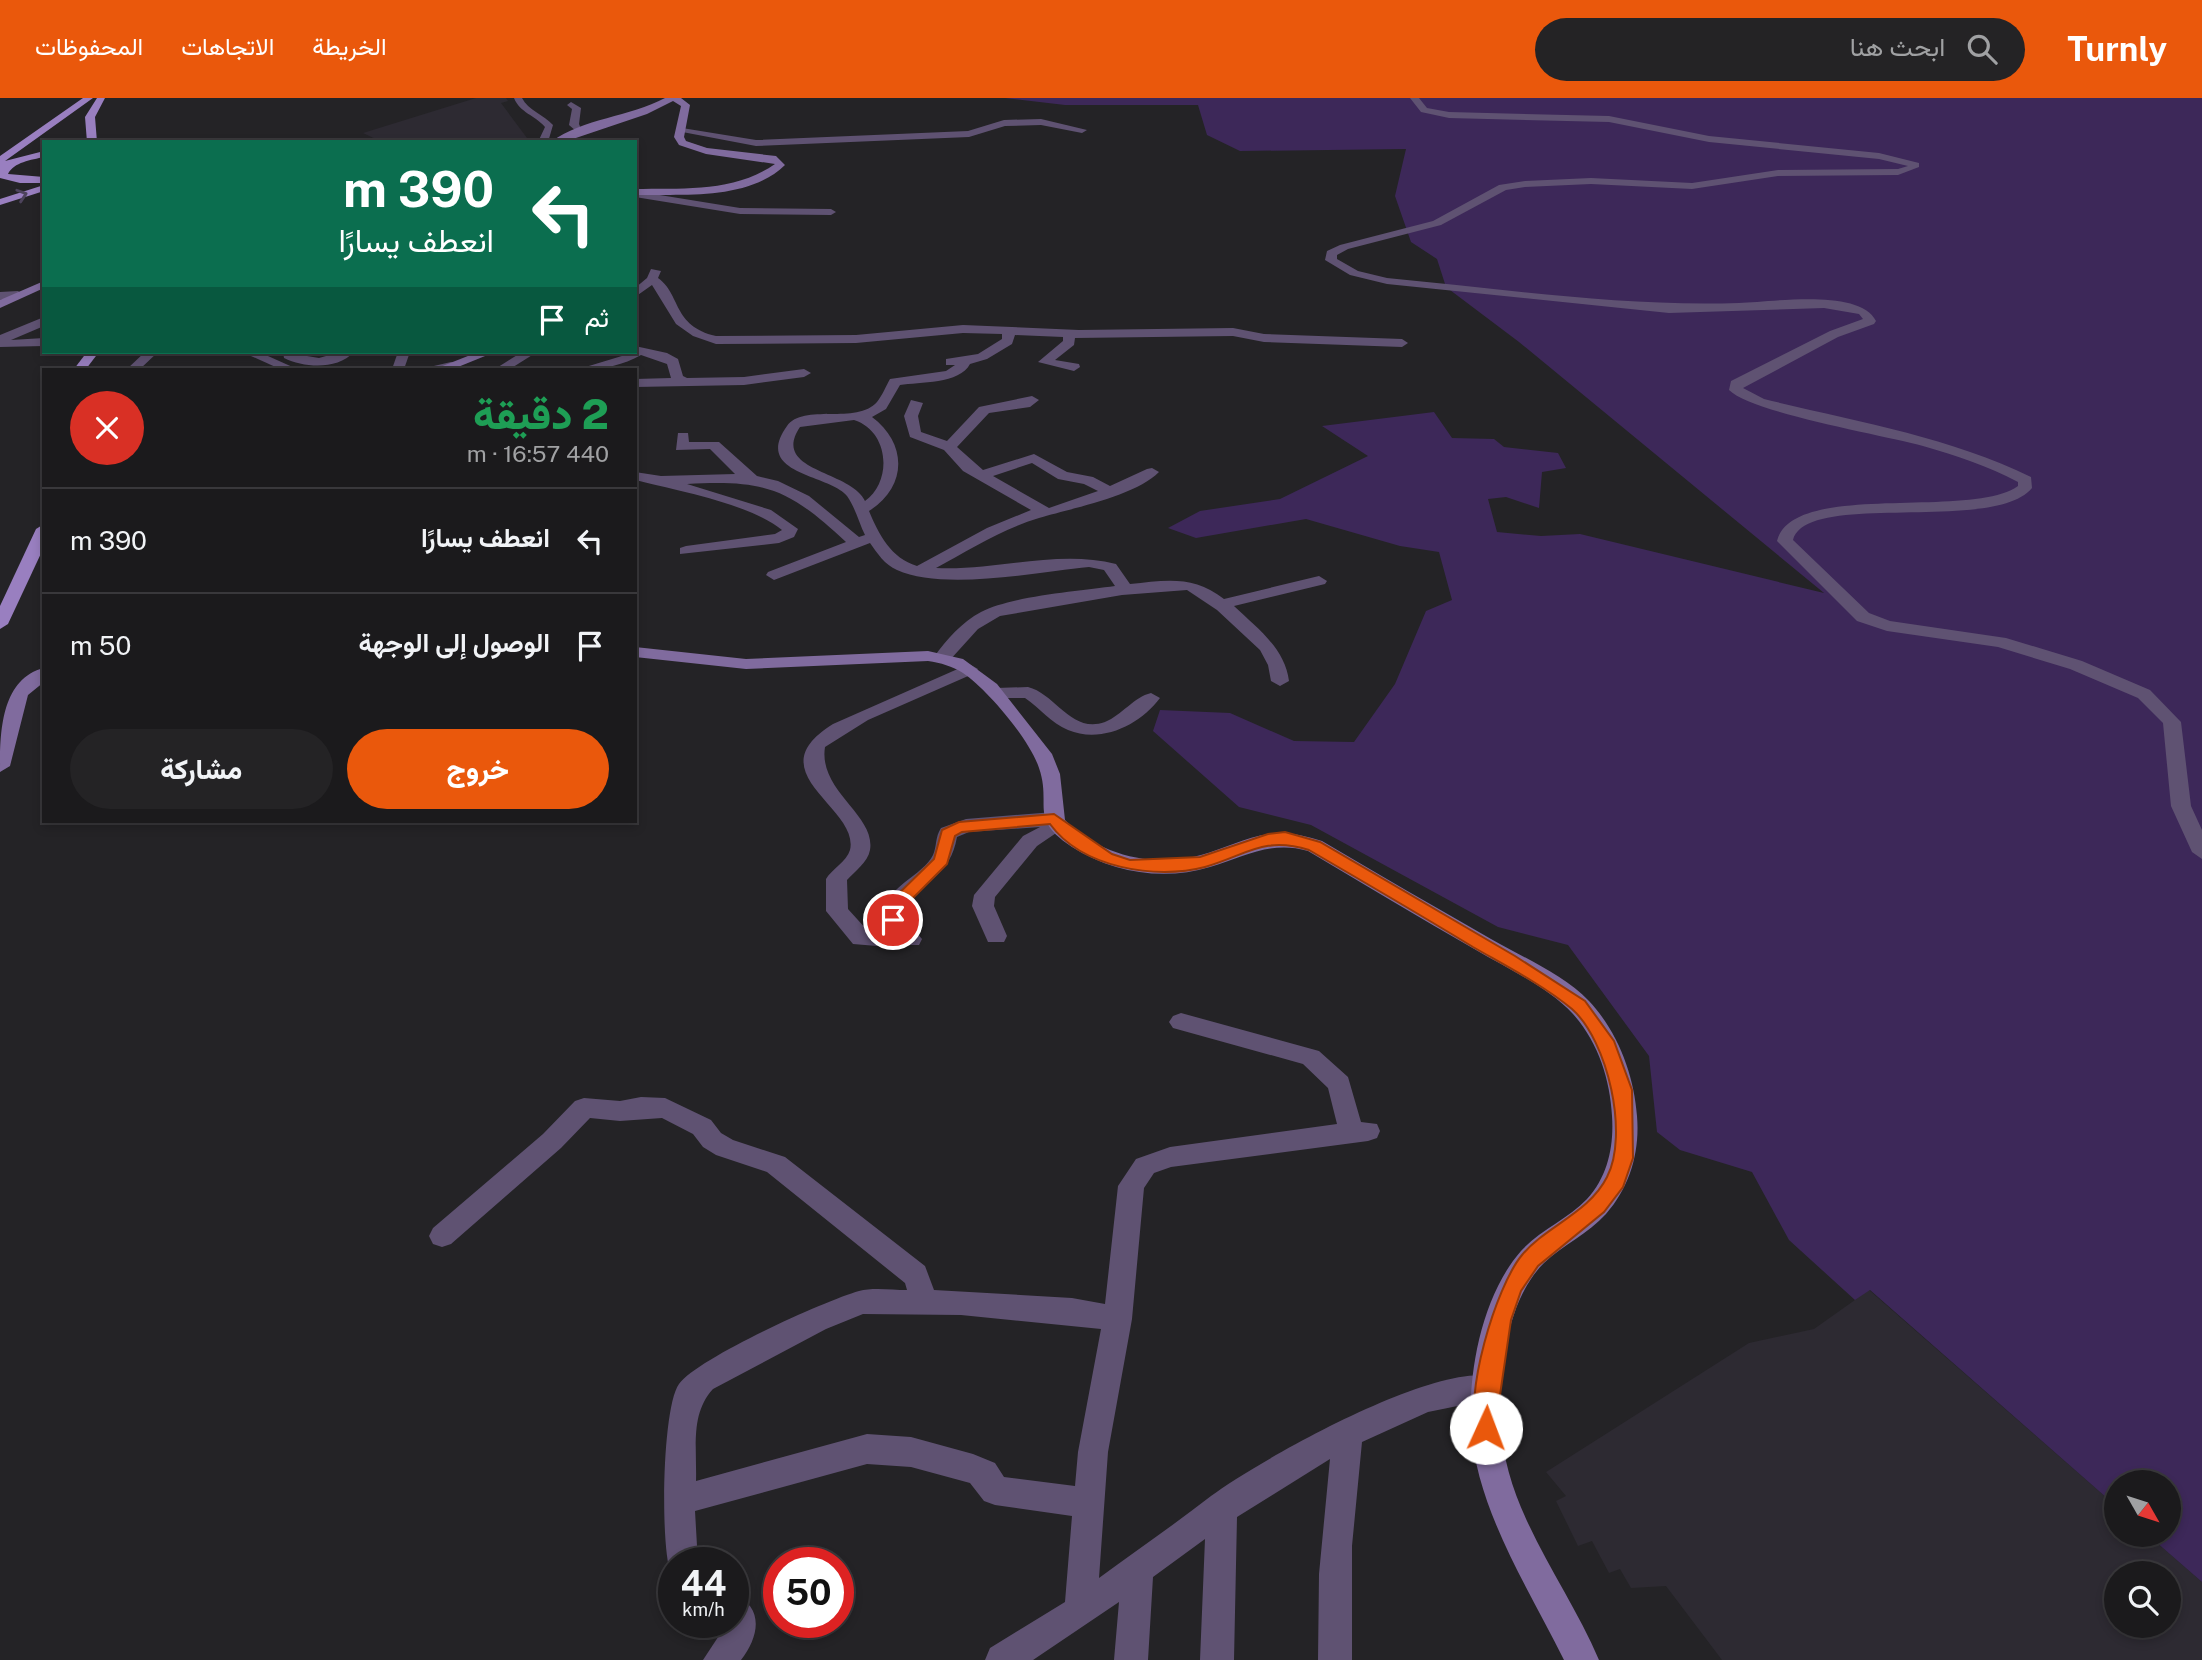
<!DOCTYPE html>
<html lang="ar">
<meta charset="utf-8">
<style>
:root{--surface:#1b1a1c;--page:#242325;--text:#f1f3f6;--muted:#a0a1a3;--line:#39383b;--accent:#ea580c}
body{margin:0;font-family:"Public Sans",Vazirmatn,sans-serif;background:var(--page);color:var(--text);direction:rtl;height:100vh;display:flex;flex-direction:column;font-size:26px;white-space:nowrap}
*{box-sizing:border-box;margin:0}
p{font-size:23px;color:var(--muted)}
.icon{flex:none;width:38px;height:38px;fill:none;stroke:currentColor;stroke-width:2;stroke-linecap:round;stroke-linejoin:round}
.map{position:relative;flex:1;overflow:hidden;direction:ltr}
.panel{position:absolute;left:42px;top:270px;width:595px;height:455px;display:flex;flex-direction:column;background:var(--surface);border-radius:0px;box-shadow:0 4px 10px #0003,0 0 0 2px var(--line);direction:rtl}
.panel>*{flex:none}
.guide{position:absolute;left:42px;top:42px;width:595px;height:214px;border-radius:0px;box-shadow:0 4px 10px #0003,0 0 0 2px var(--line);direction:rtl;background:#0b6e4f;color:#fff;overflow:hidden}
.needle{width:46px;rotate:129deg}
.buttons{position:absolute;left:2104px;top:1372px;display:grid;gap:14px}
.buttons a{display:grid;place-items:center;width:77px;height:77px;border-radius:50%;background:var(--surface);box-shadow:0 4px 10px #0003,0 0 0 2px var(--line);font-size:35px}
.speed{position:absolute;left:658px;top:1449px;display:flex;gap:14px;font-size:35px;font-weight:700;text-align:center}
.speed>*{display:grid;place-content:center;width:91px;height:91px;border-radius:50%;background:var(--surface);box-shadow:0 4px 10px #0003,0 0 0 2px var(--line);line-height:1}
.speed small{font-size:18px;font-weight:400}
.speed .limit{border:10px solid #d22;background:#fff;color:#111}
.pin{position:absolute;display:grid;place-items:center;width:60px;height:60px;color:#fff;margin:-30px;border:4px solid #fff;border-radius:50%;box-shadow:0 2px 7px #0007}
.me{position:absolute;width:77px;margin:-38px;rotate:2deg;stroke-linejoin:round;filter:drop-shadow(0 0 5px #0008)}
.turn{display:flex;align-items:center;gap:24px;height:147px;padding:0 28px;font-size:32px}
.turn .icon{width:91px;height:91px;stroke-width:2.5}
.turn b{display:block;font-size:49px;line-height:60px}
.then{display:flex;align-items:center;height:66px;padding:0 28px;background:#0003;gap:14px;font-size:26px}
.round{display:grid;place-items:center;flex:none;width:74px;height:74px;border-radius:37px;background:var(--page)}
.headline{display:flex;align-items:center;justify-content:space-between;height:119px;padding:0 28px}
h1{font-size:42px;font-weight:800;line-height:52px;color:#1e9e55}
.cta{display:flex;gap:14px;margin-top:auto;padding:14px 28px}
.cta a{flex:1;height:80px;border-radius:42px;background:var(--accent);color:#fff;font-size:28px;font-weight:800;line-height:80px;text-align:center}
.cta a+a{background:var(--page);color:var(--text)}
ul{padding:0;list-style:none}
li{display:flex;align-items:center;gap:21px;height:105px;padding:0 28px;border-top:2px solid var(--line)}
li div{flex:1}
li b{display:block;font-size:26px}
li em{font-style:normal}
header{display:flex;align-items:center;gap:42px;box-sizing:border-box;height:98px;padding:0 35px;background:var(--accent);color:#fff}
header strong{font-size:33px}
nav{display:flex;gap:38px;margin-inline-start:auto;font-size:24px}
.search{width:490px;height:63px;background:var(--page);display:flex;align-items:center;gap:18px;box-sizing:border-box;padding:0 24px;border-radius:38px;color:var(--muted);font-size:26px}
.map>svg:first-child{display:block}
.built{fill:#2d2a32;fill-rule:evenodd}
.green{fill:#3d2859}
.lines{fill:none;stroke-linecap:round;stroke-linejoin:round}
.street{fill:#5f5272;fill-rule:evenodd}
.secondary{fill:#806b9e;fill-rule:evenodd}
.primary{fill:#997fc0;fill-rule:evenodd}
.oneway{stroke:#4d435c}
.route{fill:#ea580c;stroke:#983908;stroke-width:2}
</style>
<header>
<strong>Turnly</strong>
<div class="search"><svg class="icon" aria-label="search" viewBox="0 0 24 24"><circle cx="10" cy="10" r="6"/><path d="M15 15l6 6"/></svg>ابحث هنا</div>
<nav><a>الخريطة</a><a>الاتجاهات</a><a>المحفوظات</a></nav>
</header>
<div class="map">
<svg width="2202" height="1562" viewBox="0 0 2202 1562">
<rect width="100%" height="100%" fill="#242326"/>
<!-- built -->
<g class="built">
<path d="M476,0H506L508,3L501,5L530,44H382L363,35Z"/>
<path d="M1869,1192L2116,1408V1437H2148L2202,1484V1562H1722L1666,1488L1631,1490L1620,1471L1609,1475L1592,1443L1578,1448L1556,1403L1566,1398L1546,1374L1749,1245L1814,1231ZM2116,1475H2168V1528H2116Z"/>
</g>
<!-- green -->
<path class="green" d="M1005,0H2202V1484L2148,1437H2168V1384H2116V1408L1870,1192L1855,1202L1789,1142L1752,1074L1680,1052L1657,1034L1649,958L1568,847L1498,829L1311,727L1239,709L1153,633L1160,612L1230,615L1294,643L1354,644L1395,586L1426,513L1452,502L1439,454L1400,448L1306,421L1196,440L1168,430L1200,413L1280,401L1368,358L1322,328L1434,314L1452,340L1494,341L1504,349L1558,355L1566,370L1542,374L1539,410L1506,399L1488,401L1497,434L1541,438L1580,436L1824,495L1519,244L1446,189L1437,161L1411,144L1395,98L1406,51L1240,53L1207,37L1198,7H1065Z"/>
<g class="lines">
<!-- street -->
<g class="street">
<path d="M514,0H522C528,12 544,17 553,27L548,44H538L545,29C535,17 520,15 514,0Z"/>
<path d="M1410,0H1419L1427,10L1449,14L1609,18L1709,38L1879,55L1919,65V69L1898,77L1778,78L1692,91L1591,86L1525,89L1506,92L1441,127L1348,151L1337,157V161L1358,173L1387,180C1504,191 1622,209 1739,205C1772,204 1860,190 1876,223L1874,226L1838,239L1743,290L1764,301C1853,323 1948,338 2031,379L2032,390C1994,436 1806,392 1793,442L1869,515L1890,523L2006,540L2082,563L2150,592L2181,624L2191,708L2202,732V761L2192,754L2171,708L2163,625L2138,600L2070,571L1998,549L1887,533L1857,523L1777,443C1792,382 1971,422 2018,388V384C1988,368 1957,358 1923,348C1884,337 1752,315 1729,292L1731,283L1830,233L1863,221L1859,216L1824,210L1669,215L1387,186L1350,177L1325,162L1327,153L1340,147L1433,123L1499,87L1525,83L1591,80L1692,85L1778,72L1898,71L1908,68L1879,61L1709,44L1609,24L1449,20L1421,14Z"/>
<path d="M571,4L581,10L579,26L582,33H576L569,27L572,11L567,7Z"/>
<path d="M1041,21L1087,32L1082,35L1041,27L1005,28L969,39L756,48L677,33L682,30L756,42L968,33L1004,22Z"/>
<path d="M635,93L740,110L831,111L836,114L831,117L740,116L635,99Z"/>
<path d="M651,171L661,173L658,180C681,196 672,228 716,238L856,237L963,227L1079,232L1233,230L1264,236L1402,241L1408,245L1402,249L1264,244L1233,238L1075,240L1074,247L1055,262L1079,266L1080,269L1074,273L1038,264L1063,243V239L1015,237L1012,246L987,261L970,266C960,286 919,284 900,287L886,311L872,319C908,346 907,389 869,413C879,437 891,460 917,468L987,430L1031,412L963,373L944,352L910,339L904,318L911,302L923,305L918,318L921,334L947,343L979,309L1032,298L1039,302L1030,309L989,315L957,349L983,372L1034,356L1067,374L1093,379L1110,388L1147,371L1152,370L1159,374C1136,398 1069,411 1039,420C1002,431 969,452 936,470C995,473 1058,451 1116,466L1130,486C1166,482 1194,477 1224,501L1319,478L1327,483L1325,486L1234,508C1257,530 1285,550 1289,583L1280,588L1271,583L1268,567L1260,552L1217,512L1187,492L1122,497L1000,518L978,531L949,563L943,564L934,559C947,541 962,524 981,514C1012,498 1079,493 1115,488L1104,472L1089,469C1038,474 943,493 897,472C885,467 877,455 870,445L774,482L766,477L768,474L846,444C788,390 766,382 687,386L771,412L798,431L794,439L779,445L680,456V450L686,448L775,436L782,432C751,406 675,392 635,382V374L661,378L735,376L710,351L676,352L678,335H688L689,344H719L757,378L778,383L809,398L859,439L865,437C859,425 855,409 847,398C830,376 752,377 787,328C803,305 857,327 877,304C882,298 886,288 890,281L946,273L955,267H946V261L978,256L1002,241V236L963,235L856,245L716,246L693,238L676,226L652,187L635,199V190L647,180ZM854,322C889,333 893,383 865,403C851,372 770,374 800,329ZM1032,365L1058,381L1084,386L1098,393L1049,410L993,378Z"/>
<path d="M0,194L18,193L24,197L0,202Z"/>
<path d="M44,219V228L11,242L44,240V248L0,249V237Z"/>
<path d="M635,248L667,255L678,261L683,278L687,280L744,279L804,271L811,275L804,279L744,287L635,289V281L671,280L667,266L641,257C621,268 601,272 579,271L635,254Z"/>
<path d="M145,254H158L140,271H127Z"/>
<path d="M242,254H259L297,271H280Z"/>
<path d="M283,254L319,260L340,254H354C337,272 305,270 284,260Z"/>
<path d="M398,254H410L404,271H392Z"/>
<path d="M522,254H537L510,271H495Z"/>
<path d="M451,264L456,265V271H421Z"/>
<path d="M969,566L978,571L975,575L868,622L825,649C818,693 876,717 870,752C868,764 854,774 847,782L848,811L867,832L886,825C873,794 923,779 933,757C937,748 935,739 941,730L966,721L1054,714L1061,716L1068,727L1037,748L995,799L994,808L1007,838L1004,844H988L972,808L974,797L1023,738L1040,729L969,734L957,739C950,778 926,780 906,809L908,825L922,841L919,847H903L896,839L877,848L853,846L826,813V781C831,772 847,763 850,752C860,709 754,675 833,626Z"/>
<path d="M1028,589C1056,596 1071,636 1105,624C1122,617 1134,599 1151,595L1160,600C1140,627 1101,646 1068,632C1051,625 1040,610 1025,600H996L987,595L996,590Z"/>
<path d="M1181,915L1319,953L1348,979L1361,1024L1377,1026L1380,1033L1377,1040L1368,1043L1171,1069L1154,1075L1144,1090L1132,1221L1108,1354L1099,1480C1136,1453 1175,1426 1211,1398C1258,1363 1442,1259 1497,1280L1501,1290L1497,1300L1428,1314L1362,1344L1352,1448V1562H1318L1319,1476L1330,1361L1237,1419L1234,1562H1200L1205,1441L1153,1479L1148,1562H1114L1119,1504L1033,1562H985L990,1550L1065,1504L1072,1418L995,1407L984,1403L970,1385L911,1369L867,1366L695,1413L698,1465H674V1477L671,1476C660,1449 662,1309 679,1286C698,1260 824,1203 859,1193C873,1189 892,1192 907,1192L905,1185L767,1074L716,1057L703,1049L693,1036L662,1020L620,1023L590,1020L561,1050L451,1146L442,1149L433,1146L429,1138L433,1130L543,1036L575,1003L584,1000L620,1003L641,999L665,1000L711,1022L721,1035L733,1042L785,1059L925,1168L934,1192L1072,1200L1105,1206L1118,1088L1136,1061L1170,1049L1337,1026L1328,990L1303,966L1173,930L1169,924L1173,918ZM863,1216L961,1217L1101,1231L1078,1354L1075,1388L1004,1379L995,1365L973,1356L911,1339L867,1336L696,1383C697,1350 690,1316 713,1291L826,1231Z"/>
<path d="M733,1496C765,1509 759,1539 741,1562H703L724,1530L722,1524H733Z"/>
</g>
<!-- secondary -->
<g class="secondary">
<path d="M665,0H681L690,7L684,39L686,43L707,50L776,58L785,67C748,103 683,96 635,97V91C683,90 733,95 775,66L706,56L679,47L674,39L681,8L673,3L647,16L564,44H551C583,20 630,19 665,0Z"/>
<path d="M44,183V190L0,210V202Z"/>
<path d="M478,254H495L453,271H435Z"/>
<path d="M635,549L746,561L928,553L963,561L997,586L1052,656L1060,676L1065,722C1099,758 1155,770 1201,757C1224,751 1245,739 1269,736C1287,733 1305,738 1322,743C1378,776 1435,809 1491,841C1524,860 1563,876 1589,903C1618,934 1634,977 1637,1018C1640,1054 1630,1089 1606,1116C1588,1136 1563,1147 1544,1165C1506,1203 1499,1274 1501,1325C1504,1412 1566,1484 1599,1562H1564C1528,1489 1476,1411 1471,1328C1468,1272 1483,1196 1521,1153C1540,1132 1568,1121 1587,1101C1608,1078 1614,1048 1612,1018C1610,981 1598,944 1573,916C1547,888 1508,871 1476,852C1420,820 1364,786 1308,753C1271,742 1244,759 1210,769C1164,783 1113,775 1072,749C1028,720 1052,708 1039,670C1030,642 988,592 963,575C952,568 941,565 928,563L746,571L635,559Z"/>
<path d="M44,570V584L28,597L10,668L0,674C0,637 0,581 44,570Z"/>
</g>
<!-- primary -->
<g class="primary">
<path d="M83,0H93L5,63L44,53V59C31,62 14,64 8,76L44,79V85H20L0,80V58Z"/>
<path d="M97,0H105L95,19L97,44H87L85,19Z"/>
<path d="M44,87V93L0,107V101Z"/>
<path d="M87,254H99L86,271H74Z"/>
<path d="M44,426V449L8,526L0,531V508L36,431Z"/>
</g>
</g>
<!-- one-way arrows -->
<defs><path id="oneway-chevron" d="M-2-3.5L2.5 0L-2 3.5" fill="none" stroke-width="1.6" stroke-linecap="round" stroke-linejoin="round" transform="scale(1.75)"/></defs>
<use class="oneway" href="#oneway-chevron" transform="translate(22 97) rotate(-18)"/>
<!-- route -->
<path class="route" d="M1054,716L1112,756L1130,762L1200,759L1268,736L1285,734L1320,744L1515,858L1585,903L1614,943L1632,992L1633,1060L1623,1089L1604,1114L1538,1168L1521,1193L1511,1222L1494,1338L1486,1341L1478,1338C1462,1301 1496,1188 1522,1157C1546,1128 1589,1115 1607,1079C1629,1037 1608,943 1572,911C1543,887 1506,868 1473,849C1419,816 1364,784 1309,752C1263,738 1247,757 1205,769C1156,782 1082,770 1050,726L962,734L955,738L947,766L903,810L899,826H887L885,822L890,804L934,761L942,732L959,724Z"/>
</svg>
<div class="buttons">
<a><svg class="needle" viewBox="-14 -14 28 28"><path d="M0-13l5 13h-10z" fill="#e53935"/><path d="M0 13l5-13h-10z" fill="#a0a1a3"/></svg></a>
<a><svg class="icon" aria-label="search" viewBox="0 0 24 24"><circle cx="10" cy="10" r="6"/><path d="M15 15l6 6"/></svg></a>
</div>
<div class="speed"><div>44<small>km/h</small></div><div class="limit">50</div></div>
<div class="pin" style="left:893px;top:822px;background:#d93025"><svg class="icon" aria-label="arrive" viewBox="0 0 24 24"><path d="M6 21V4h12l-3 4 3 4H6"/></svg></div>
<svg class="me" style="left:1486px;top:1330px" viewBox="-20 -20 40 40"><circle r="19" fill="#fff"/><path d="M0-13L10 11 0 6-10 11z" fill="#ea580c"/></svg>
<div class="guide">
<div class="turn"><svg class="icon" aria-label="left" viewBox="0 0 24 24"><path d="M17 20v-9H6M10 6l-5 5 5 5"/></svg><div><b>390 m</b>انعطف يسارًا</div></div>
<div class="then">ثم<svg class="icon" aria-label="arrive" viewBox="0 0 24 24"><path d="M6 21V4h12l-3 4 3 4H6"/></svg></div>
</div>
<section class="panel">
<div class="headline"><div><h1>2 دقيقة</h1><p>440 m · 16:57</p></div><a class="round" style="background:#d93025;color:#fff"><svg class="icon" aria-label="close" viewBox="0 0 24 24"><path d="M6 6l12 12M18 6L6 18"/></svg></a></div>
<ul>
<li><svg class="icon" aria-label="left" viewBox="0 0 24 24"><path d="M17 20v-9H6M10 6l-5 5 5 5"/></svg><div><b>انعطف يسارًا</b></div><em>390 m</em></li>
<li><svg class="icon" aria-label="arrive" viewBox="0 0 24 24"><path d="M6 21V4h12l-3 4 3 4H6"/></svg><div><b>الوصول إلى الوجهة</b></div><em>50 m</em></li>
</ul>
<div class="cta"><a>خروج</a><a>مشاركة</a></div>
</section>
</div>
